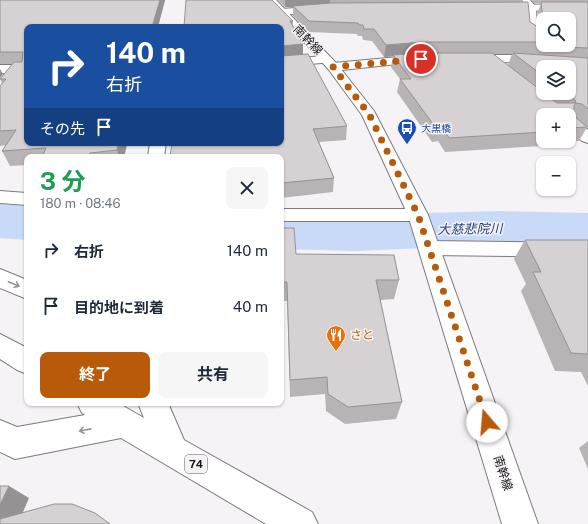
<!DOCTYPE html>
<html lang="ja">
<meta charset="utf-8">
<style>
:root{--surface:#fff;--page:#f6f6f7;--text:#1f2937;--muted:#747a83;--accent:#b85a0a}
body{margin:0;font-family:"Public Sans","Noto Sans JP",sans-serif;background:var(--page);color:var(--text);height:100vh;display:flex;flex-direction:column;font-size:15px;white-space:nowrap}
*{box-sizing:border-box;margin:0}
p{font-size:13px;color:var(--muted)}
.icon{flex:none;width:22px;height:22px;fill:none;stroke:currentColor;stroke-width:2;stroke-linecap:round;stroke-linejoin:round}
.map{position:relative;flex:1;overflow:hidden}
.drawer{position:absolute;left:24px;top:154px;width:260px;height:252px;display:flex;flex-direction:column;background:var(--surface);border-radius:8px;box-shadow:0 1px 3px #0004}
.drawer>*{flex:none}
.top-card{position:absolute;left:24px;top:24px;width:260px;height:122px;border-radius:8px;box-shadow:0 1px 3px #0004;background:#1a4fa0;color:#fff;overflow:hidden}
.fabs{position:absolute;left:536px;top:12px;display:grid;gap:8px}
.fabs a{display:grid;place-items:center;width:40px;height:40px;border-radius:8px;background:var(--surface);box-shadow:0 1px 3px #0004;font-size:20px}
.pin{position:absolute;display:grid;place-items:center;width:34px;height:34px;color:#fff;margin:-17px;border:2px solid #fff;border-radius:50%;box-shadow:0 1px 4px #0007}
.me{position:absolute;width:44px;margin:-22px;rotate:342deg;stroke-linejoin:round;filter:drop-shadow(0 0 3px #0008)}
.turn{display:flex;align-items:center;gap:14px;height:84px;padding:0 16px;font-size:18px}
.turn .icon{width:52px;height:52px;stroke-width:2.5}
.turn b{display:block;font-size:28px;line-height:34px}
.then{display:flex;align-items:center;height:38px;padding:0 16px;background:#0003;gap:8px;font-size:15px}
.round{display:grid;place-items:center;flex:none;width:42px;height:42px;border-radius:8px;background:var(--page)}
.headline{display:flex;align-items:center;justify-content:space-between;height:68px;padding:0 16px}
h1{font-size:24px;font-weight:700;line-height:30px;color:#1e9e55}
.button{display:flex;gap:8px;margin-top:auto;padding:8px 16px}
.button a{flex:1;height:46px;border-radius:8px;background:var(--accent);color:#fff;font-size:16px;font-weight:700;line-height:46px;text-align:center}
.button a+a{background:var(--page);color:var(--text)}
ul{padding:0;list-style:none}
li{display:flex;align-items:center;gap:12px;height:56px;padding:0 16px}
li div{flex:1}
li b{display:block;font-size:15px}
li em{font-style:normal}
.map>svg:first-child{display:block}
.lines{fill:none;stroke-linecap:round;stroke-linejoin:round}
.river{fill:#c9daf9;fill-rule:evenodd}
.minor-casing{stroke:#7c7a7d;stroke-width:2}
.tertiary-casing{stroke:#7c7a7d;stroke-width:2}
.secondary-casing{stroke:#7c7a7d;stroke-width:2}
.primary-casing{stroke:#7c7a7d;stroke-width:2}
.minor{fill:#fff;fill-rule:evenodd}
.tertiary{fill:#fff;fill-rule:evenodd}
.secondary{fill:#fff;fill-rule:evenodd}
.primary{fill:#fff;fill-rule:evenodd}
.wall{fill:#b8b4b5;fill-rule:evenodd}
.shaded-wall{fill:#969293}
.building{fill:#d6d1d2;stroke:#969293}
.oneway{stroke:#969697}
.route{stroke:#b85a0a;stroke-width:7;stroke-dasharray:0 12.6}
.labels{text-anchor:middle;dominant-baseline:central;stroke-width:3;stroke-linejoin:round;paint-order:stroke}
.far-transit-label{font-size:10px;fill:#164399;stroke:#f6f3f6;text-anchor:start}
.shield{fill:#f6f3f6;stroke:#59585a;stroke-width:1}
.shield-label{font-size:11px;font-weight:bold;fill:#161617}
.street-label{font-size:12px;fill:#161617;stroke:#f6f3f6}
.food-label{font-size:12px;fill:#c56008;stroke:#f6f3f6;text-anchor:start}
.water-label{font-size:13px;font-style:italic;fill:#23447e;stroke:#f6f3f6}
</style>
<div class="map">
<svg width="588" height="524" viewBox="0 0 588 524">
<rect width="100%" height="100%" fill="#f6f3f6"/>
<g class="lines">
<!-- river -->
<g class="river">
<path d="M0,204L27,206V240L0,238Z"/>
<path d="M500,211L588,213V247L500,245L355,251L281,249V215H355Z"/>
</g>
<defs>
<g id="minor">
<path d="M522,0H530L536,7L537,31L543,34V42L527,32L526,7Z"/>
<path d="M421,55L425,57L427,59L425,61L333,71L327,67L333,63Z"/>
<path d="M472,55H534L560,60L588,61V69L557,67L534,63L468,61L466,59L468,57Z"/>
<path d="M327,56L331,58L333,60L331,62L281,67V59Z"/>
<rect x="0" y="65" width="27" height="8"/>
<path d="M569,118L574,119L588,130V143L582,141L569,130Z"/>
<path d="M150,143H166L164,157H148Z"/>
<path d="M429,241L588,243V257L429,255L421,253L418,248L421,243Z"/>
</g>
<g id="tertiary">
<path d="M588,4V10L499,11L494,8L499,5Z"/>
<path d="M323,6L328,9L326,11L281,15L276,12L281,9Z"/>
<path d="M0,191L27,193V205L0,203Z"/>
<path d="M281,209H418L425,211L428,215L425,219L418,221H281Z"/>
</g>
<path id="secondary" d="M267,0H276L337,64L374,111L428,215L538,524H502L408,215L362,115L329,70Z"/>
<g id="primary">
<path d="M0,269L27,280V299L0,288Z"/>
<path d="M0,334L27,348V374L17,370L0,359Z"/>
<path d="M77,403H118L144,418L138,403H168L184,440L312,512L318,524H266L121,438L15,459L0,452V420L17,427L85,415L82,413Z"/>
</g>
</defs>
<!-- minor casing -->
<use href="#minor" class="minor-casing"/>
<!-- tertiary casing -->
<use href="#tertiary" class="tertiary-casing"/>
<!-- secondary casing -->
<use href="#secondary" class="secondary-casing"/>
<!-- primary casing -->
<use href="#primary" class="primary-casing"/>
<!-- minor -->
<use href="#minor" class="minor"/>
<!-- tertiary -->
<use href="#tertiary" class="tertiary"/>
<!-- secondary -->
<use href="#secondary" class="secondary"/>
<!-- primary -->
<use href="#primary" class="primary"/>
</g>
<!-- wall -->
<g class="wall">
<path d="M0,0H165L124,157H27V165L10,166L2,151L6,145L0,146V86L2,83L0,79L12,64H0Z"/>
<path d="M278,0H523L522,2L530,22L538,27V12L541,3H534L532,0H588V128L587,127L579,141L544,142L542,146L445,152L438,141L432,142L397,92L400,79L391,67L393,56L384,57L372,41L363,40L362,36H358L357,34L309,32L293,16V7H285ZM543,19H569V45H543ZM493,54H512L508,65L519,74ZM524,54H534L540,55ZM543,67L569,93H543ZM543,115H569V141H543Z"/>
<path d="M274,2L293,21V25L303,44V54L347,126L346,140L319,142L334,178L333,192L281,198V143Z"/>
<path d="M281,228L296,254L399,280L394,299L380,300L402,402L396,419L345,424L326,411L325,394L290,397L287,301H281Z"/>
<path d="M525,240H588V386L581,372L555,371L521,291L526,284L514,259Z"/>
<path d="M588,441V469L579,448Z"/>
</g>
<!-- shaded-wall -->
<g class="shaded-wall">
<path d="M160,0H165L158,27H152Z"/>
<path d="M285,0H330V4L293,6V7H285Z"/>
<path d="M423,42L421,54L384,57L386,45Z"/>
<path d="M303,44V56L281,58V46Z"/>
<path d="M0,69L3,74L0,78Z"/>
<path d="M119,143H127L124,157H119L117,150Z"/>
<path d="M90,153L92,157H89Z"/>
<path d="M9,486L29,498L18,524H0V505Z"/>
</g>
<!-- building -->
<g class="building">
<path d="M0,0H160L152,27H27V143H119L117,150L90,153L89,157H42L46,148L2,151L16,130L0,131V86L6,79H0L14,62H22L23,52H0Z"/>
<path d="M186,0H272L293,21H290L303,44L281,46V27H184Z"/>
<path d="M528,2L530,22L543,30V43L539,42H423L386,45L374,29H364L363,25H359L358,23L309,21L293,6L331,3Z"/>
<path d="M541,2H588V48L565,47L555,45H569V19H543Z"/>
<path d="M424,53H492L543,92V93H544L557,103H575L576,101L566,93H569V67H543V76L513,53L588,58V109L582,104L576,103L574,105V116L587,127L569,128V115H543V132L449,138L442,127L436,128L400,79H411L393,55Z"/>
<path d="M308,54L347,126L313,129L334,178L281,183V157H170L172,143H281V56Z"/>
<path d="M281,228H294L296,254L394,255L399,280H376L402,402L348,407L328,394L327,377L290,380L287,282H281Z"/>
<path d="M525,240H588V354L571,353L533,272H541Z"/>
<path d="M0,486H9L0,505Z"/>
<path d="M54,504H72L95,513L110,524H0V519Z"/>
</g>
<!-- one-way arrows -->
<defs><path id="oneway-shaft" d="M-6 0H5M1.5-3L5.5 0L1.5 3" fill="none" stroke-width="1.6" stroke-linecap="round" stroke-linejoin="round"/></defs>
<g class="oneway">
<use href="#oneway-shaft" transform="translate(14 284) rotate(23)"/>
<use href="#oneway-shaft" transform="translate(85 430) rotate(169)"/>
</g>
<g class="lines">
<!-- route -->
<path class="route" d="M421,59L333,67L369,114L418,215L487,422"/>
</g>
<!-- icons -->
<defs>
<symbol id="bus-pin" viewBox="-11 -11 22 30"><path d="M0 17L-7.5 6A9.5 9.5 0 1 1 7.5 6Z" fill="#1a4fb4" stroke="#f6f3f6"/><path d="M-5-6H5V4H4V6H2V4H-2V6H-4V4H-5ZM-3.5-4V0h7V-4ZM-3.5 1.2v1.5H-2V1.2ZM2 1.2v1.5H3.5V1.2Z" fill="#fff"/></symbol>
<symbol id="restaurant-pin" viewBox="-11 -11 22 30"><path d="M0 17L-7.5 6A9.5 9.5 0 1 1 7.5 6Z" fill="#e8710a" stroke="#f6f3f6"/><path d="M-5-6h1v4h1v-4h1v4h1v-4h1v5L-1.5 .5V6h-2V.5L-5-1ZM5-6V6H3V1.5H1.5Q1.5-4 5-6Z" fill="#fff"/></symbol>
</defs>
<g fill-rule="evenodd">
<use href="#bus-pin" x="396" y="117" width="22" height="30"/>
<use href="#restaurant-pin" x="325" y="324" width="22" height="30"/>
</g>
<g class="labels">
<!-- far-transit labels -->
<g class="far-transit-label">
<text x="421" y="128">大黒橋</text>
</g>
<!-- shield labels -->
<rect class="shield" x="185" y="455" width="22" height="18" rx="3"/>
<g class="shield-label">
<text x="196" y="464">74</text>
</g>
<!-- street labels -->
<g class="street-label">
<text transform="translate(308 40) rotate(46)">南幹線</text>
<text transform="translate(503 473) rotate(72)">南幹線</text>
</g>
<!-- food labels -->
<g class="food-label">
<text x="350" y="335">さと</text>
</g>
<!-- water labels -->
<g class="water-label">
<text transform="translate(470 229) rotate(-1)">大慈悲院川</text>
</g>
</g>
</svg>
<div class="fabs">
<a><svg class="icon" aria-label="search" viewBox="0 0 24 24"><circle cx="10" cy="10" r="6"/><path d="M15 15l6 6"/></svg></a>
<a><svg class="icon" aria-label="layers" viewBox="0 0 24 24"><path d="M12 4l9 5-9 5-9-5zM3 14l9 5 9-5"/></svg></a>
<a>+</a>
<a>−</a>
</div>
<div class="pin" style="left:421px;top:59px;background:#d93025"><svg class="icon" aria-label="arrive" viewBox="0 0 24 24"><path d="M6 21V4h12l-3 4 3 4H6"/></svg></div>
<svg class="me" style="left:487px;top:422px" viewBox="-20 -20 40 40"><circle r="19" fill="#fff"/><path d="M0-13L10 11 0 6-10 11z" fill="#b85a0a"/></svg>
<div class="top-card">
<div class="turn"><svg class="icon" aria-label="right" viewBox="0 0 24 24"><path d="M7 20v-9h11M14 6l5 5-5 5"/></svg><div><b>140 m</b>右折</div></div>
<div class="then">その先<svg class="icon" aria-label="arrive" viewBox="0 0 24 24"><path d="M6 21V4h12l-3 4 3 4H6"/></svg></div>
</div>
<section class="drawer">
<div class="headline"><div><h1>3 分</h1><p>180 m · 08:46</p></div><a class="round"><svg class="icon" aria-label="close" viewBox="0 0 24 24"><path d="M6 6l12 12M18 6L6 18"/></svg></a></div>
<ul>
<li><svg class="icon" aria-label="right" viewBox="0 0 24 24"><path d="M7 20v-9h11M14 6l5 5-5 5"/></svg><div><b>右折</b></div><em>140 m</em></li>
<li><svg class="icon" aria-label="arrive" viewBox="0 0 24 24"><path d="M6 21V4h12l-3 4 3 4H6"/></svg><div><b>目的地に到着</b></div><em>40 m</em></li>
</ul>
<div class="button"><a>終了</a><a>共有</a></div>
</section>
</div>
